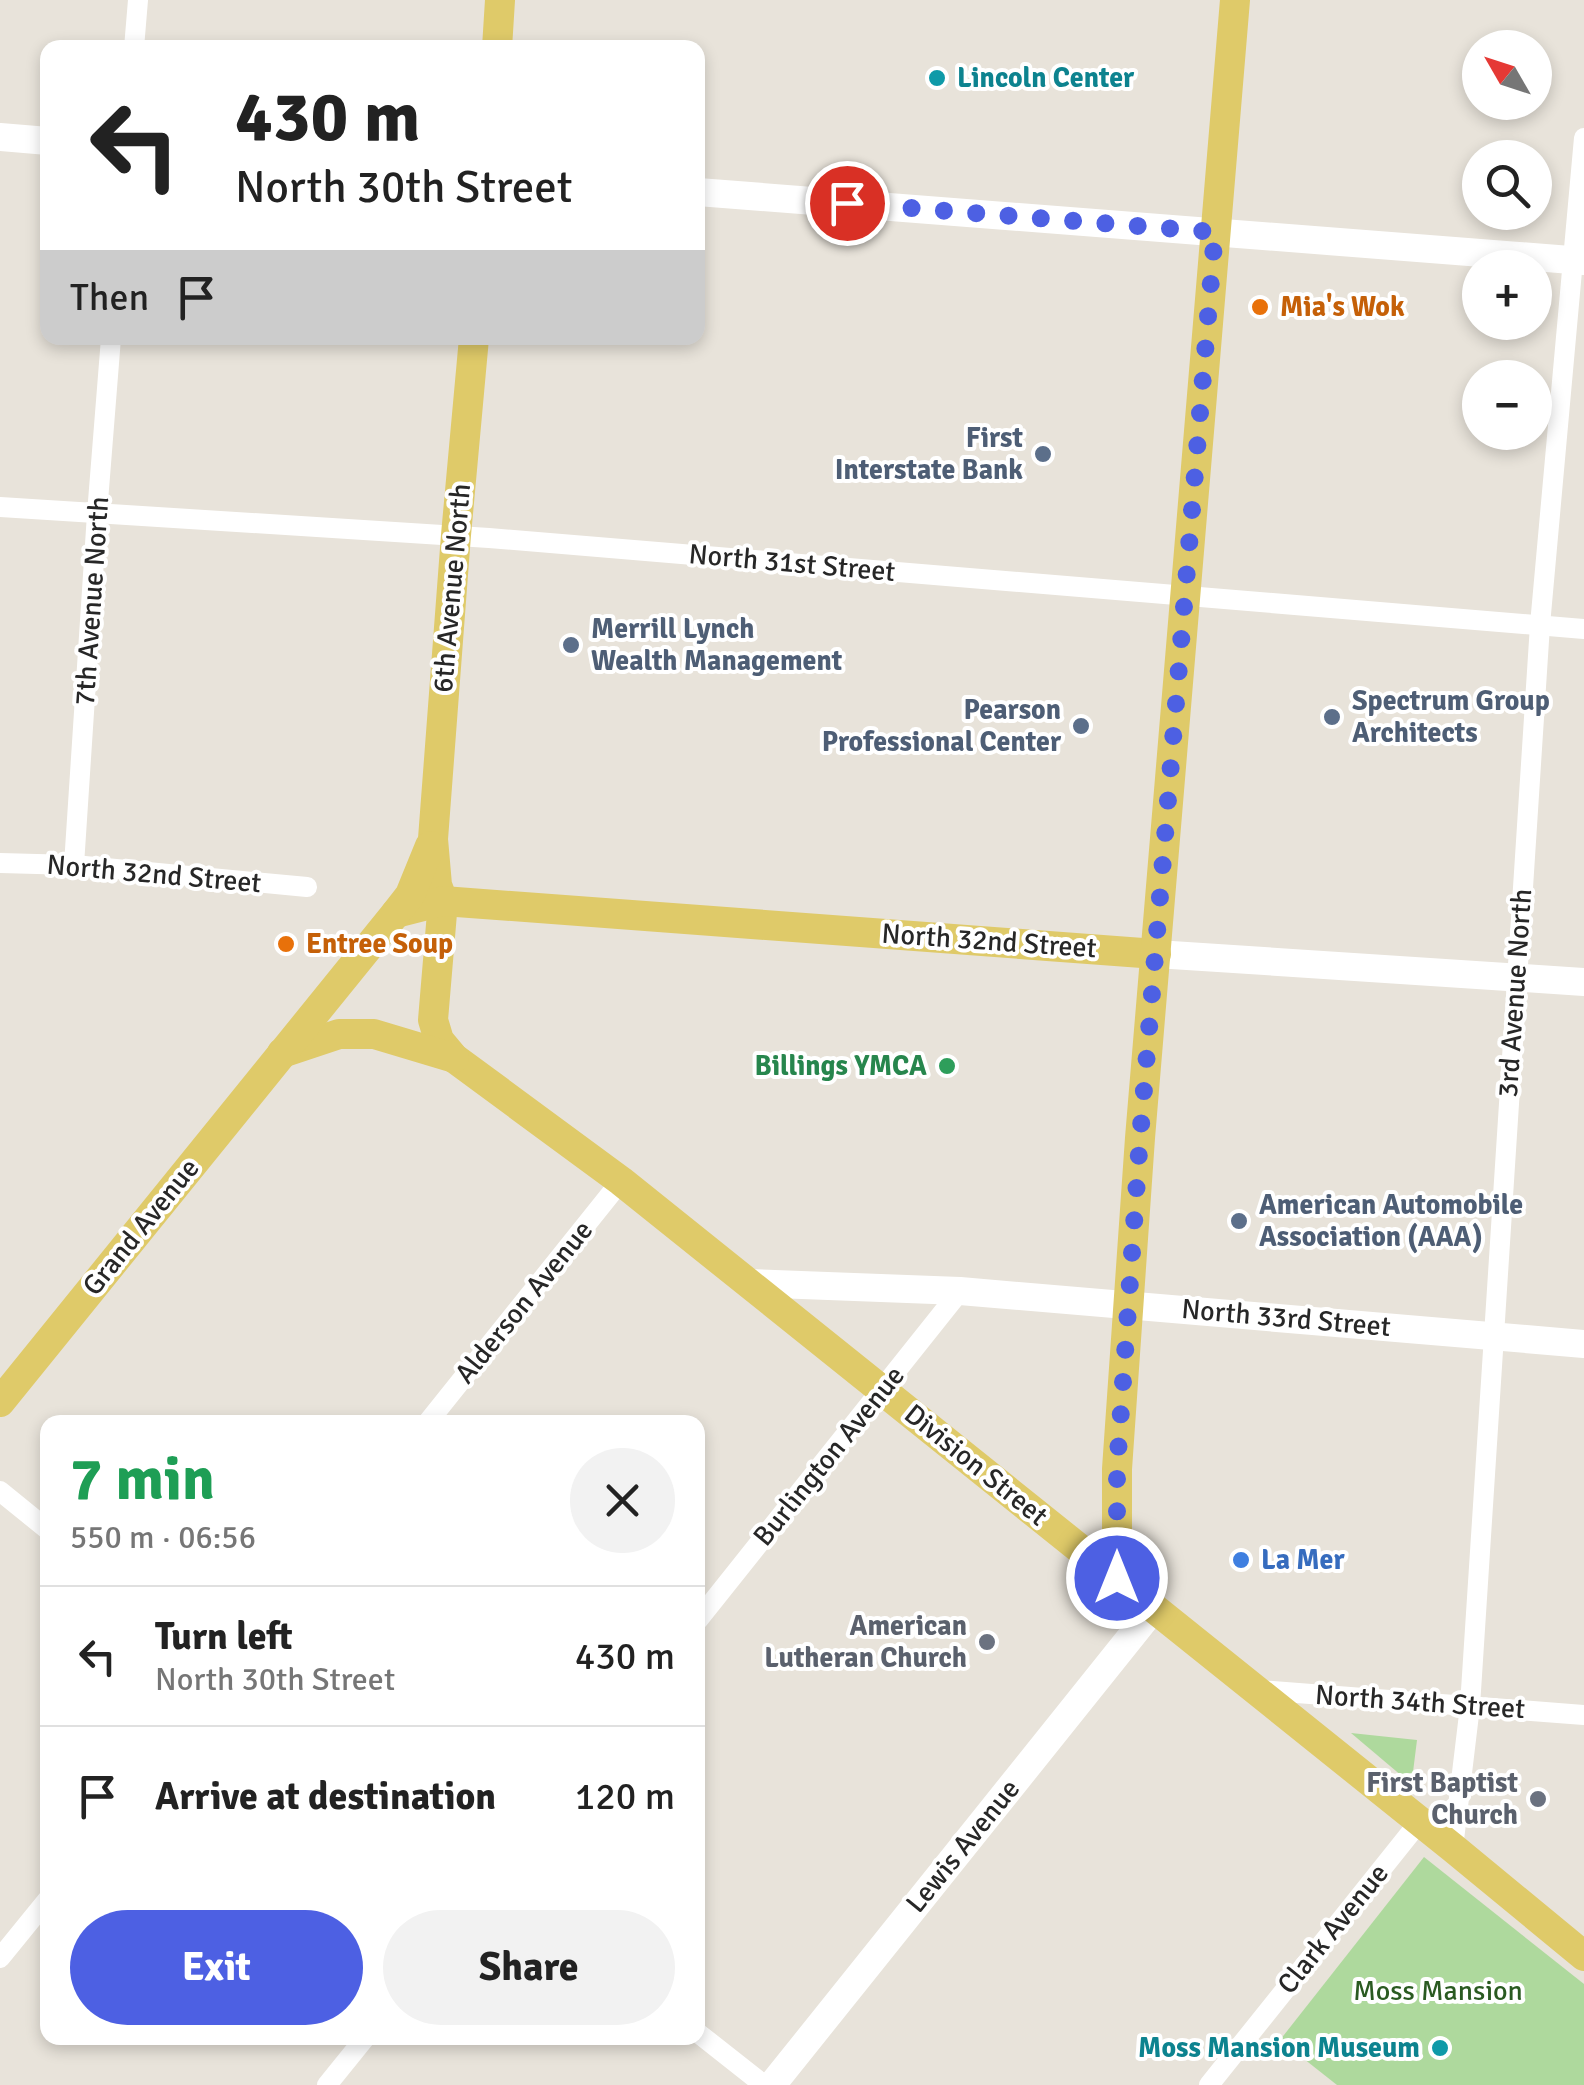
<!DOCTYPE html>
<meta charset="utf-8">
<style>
:root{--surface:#fff;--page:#f2f2f2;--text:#222;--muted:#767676;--line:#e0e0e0;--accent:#4d60e3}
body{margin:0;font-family:Signika,sans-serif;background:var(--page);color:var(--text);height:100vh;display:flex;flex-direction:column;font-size:38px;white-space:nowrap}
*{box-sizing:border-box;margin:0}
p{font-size:32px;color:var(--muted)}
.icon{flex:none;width:55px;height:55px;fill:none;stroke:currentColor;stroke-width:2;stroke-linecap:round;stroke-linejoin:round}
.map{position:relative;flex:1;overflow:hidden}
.sheet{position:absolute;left:40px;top:1415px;width:665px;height:630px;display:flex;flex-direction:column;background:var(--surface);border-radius:20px;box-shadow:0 5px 15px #0003}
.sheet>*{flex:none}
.banner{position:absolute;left:40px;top:40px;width:665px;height:305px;border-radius:20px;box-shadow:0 5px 15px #0003;background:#fff;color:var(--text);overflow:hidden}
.needle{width:65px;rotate:309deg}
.tools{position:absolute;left:1462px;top:30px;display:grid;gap:20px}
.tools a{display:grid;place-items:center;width:90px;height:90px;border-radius:50%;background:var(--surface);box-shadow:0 5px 15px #0003;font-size:50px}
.pin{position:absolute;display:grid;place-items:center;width:85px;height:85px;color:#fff;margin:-42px;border:5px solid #fff;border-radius:50%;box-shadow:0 2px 10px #0007}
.me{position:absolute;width:110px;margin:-55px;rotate:0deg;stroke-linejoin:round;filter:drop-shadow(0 0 8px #0008)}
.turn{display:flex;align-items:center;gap:35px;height:210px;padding:0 30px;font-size:45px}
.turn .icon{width:130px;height:130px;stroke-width:2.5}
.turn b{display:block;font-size:70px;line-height:85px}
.then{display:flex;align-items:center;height:95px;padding:0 30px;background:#0003;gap:20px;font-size:38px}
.round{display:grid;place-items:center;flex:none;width:105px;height:105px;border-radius:52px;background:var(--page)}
.head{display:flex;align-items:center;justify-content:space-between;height:170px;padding:0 30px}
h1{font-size:60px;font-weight:800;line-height:75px;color:#1e9e55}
.button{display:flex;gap:20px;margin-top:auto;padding:20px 30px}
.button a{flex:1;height:115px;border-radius:60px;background:var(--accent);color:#fff;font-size:40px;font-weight:800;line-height:115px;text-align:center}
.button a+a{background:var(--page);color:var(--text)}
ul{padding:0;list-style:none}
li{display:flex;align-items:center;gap:30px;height:140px;padding:0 30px;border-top:2px solid var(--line)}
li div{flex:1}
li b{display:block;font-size:38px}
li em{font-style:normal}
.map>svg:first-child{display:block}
.green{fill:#aed99d}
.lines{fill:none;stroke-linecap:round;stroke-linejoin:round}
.street{stroke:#fff;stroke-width:20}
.secondary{stroke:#fff;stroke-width:28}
.primary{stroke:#dfca69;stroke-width:30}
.route{stroke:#4d60e3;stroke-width:18;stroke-dasharray:0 32.4}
.culture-dot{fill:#0f9aa8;stroke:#fff;stroke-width:4}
.food-dot{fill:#e8710a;stroke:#fff;stroke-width:4}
.service-dot{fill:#5c6f8a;stroke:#fff;stroke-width:4}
.leisure-dot{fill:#2e9e5b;stroke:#fff;stroke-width:4}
.shop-dot{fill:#3f7fe0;stroke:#fff;stroke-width:4}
.worship-dot{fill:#6b7280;stroke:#fff;stroke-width:4}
.labels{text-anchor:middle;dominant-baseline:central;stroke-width:8;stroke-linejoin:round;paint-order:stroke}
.culture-label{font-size:28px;font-weight:bold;fill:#0d838f;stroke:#fff;text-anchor:start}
.food-label{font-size:28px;font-weight:bold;fill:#c56008;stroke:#fff;text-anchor:start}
.service-label{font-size:28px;font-weight:bold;fill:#4e5e75;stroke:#fff;text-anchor:start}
.street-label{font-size:28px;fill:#272727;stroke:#fff}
.leisure-label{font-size:28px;font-weight:bold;fill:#27864d;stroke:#fff;text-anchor:end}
.shop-label{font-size:28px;font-weight:bold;fill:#366cbe;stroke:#fff;text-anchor:start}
.worship-label{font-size:28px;font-weight:bold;fill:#5b616d;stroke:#fff;text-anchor:end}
.park-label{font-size:28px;fill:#2a5a21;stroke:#fff}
</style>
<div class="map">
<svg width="1584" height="2085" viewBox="0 0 1584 2085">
<rect width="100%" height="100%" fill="#e8e3da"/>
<!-- green -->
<g class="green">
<path d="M1351,1733L1417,1740L1412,1780L1409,1782Z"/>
<path d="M1424,1857L1584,1984V2085H1337L1280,2040Z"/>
</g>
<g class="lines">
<!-- street -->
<g class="street">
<path d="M134,48L138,0"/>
<path d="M0,507L489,538L1584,629"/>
<path d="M0,863L74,865L307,887"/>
<path d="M74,865L97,514L111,338"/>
<path d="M428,1422L621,1181"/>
<path d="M0,1491L48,1530"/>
<path d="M698,1620L960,1291"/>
<path d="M1259,1690L1584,1715"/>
<path d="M1453,1848L1470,1706L1540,625L1584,138"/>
<path d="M0,1958L48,1899"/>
<path d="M698,2033L764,2085"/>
<path d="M327,2085L365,2038"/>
<path d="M1209,2085L1420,1821"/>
</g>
<!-- secondary -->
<g class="secondary">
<path d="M0,137L48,141"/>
<path d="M698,192L1584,261"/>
<path d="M1156,954L1584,982"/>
<path d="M748,1283L960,1291L1584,1344"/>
<path d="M772,2085L1154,1608"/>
</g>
<!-- primary -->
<g class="primary">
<path d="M497,48L500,0"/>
<path d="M474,338L456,535L433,839L437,885L443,901L433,1020L439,1040L454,1058L621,1181L1453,1848L1584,1956"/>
<path d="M396,913L443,901L1156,954"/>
<path d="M282,1053L339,1034H374L454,1058"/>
<path d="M0,1402L396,913L410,895L430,846"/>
<path d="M1117,1579V1469L1140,1138L1235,0"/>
</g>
</g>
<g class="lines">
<!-- route -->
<path class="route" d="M847,203L1215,232L1140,1138L1117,1468V1578"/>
</g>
<!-- markers -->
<g class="culture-dot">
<circle cx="937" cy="78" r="10"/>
<circle cx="1440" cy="2048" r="10"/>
</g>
<g class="food-dot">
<circle cx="1260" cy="307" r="10"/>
<circle cx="286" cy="944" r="10"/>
</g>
<g class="service-dot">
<circle cx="1043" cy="454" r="10"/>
<circle cx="571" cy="645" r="10"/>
<circle cx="1332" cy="717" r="10"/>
<circle cx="1081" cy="726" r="10"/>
<circle cx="1239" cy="1221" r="10"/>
</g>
<circle class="leisure-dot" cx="947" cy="1066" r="10"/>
<circle class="shop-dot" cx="1241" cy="1560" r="10"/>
<g class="worship-dot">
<circle cx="987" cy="1642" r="10"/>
<circle cx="1538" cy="1799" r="10"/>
</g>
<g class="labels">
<!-- culture labels -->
<g class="culture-label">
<text x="957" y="78">Lincoln Center</text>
<text x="1420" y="2048" text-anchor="end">Moss Mansion Museum</text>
</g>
<!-- food labels -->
<g class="food-label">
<text x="1280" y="307">Mia's Wok</text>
<text x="306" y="944">Entree Soup</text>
</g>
<!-- service labels -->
<g class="service-label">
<text x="1023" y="438" text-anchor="end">First<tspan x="1023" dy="32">Interstate Bank</tspan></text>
<text x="591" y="629">Merrill Lynch<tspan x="591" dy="32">Wealth Management</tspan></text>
<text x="1352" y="701">Spectrum Group<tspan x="1352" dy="32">Architects</tspan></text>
<text x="1061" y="710" text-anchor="end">Pearson<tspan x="1061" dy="32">Professional Center</tspan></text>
<text x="1259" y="1205">American Automobile<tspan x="1259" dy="32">Association (AAA)</tspan></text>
</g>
<!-- street labels -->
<g class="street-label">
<text transform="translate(792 563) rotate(5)">North 31st Street</text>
<text transform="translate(452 588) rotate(-85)">6th Avenue North</text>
<text transform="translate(92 601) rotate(-86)">7th Avenue North</text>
<text transform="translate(154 874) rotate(5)">North 32nd Street</text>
<text transform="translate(989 941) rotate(4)">North 32nd Street</text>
<text transform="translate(1515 993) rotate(-86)">3rd Avenue North</text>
<text transform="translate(141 1227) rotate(-51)">Grand Avenue</text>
<text transform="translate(524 1302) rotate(-51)">Alderson Avenue</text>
<text transform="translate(1286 1318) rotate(5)">North 33rd Street</text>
<text transform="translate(829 1456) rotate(-51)">Burlington Avenue</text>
<text transform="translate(976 1465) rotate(39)">Division Street</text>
<text transform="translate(1420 1702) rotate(4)">North 34th Street</text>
<text transform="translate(963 1846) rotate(-51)">Lewis Avenue</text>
<text transform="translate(1333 1929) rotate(-51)">Clark Avenue</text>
</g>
<!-- leisure labels -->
<g class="leisure-label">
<text x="927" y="1066">Billings YMCA</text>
</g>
<!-- shop labels -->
<g class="shop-label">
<text x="1261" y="1560">La Mer</text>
</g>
<!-- worship labels -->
<g class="worship-label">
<text x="967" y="1626">American<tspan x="967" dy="32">Lutheran Church</tspan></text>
<text x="1518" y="1783">First Baptist<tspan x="1518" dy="32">Church</tspan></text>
</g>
<!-- park labels -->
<g class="park-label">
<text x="1438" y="1991">Moss Mansion</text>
</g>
</g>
</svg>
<div class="tools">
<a><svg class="needle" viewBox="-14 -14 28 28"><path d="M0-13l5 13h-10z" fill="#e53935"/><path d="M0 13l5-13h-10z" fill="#767676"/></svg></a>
<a><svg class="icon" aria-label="search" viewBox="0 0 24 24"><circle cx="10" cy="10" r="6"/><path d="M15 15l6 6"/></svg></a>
<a>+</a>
<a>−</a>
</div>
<div class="pin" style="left:847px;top:203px;background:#d93025"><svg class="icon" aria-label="arrive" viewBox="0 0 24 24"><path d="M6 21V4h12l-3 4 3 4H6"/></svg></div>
<svg class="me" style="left:1117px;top:1578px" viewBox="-20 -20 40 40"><circle r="17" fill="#4d60e3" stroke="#fff" stroke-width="3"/><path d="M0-11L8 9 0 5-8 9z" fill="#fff"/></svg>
<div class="banner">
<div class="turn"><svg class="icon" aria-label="left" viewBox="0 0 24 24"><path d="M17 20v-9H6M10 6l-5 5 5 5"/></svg><div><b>430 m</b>North 30th Street</div></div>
<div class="then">Then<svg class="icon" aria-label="arrive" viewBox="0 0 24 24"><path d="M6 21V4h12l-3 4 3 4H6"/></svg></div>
</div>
<section class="sheet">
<div class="head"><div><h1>7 min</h1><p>550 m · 06:56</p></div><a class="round"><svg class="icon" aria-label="close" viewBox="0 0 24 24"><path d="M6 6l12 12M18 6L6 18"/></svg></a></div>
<ul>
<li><svg class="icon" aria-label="left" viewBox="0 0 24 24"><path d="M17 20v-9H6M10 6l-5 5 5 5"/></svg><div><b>Turn left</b><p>North 30th Street</p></div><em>430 m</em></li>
<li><svg class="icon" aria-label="arrive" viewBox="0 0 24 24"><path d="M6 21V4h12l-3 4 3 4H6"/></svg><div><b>Arrive at destination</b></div><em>120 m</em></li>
</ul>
<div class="button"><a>Exit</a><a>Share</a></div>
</section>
</div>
